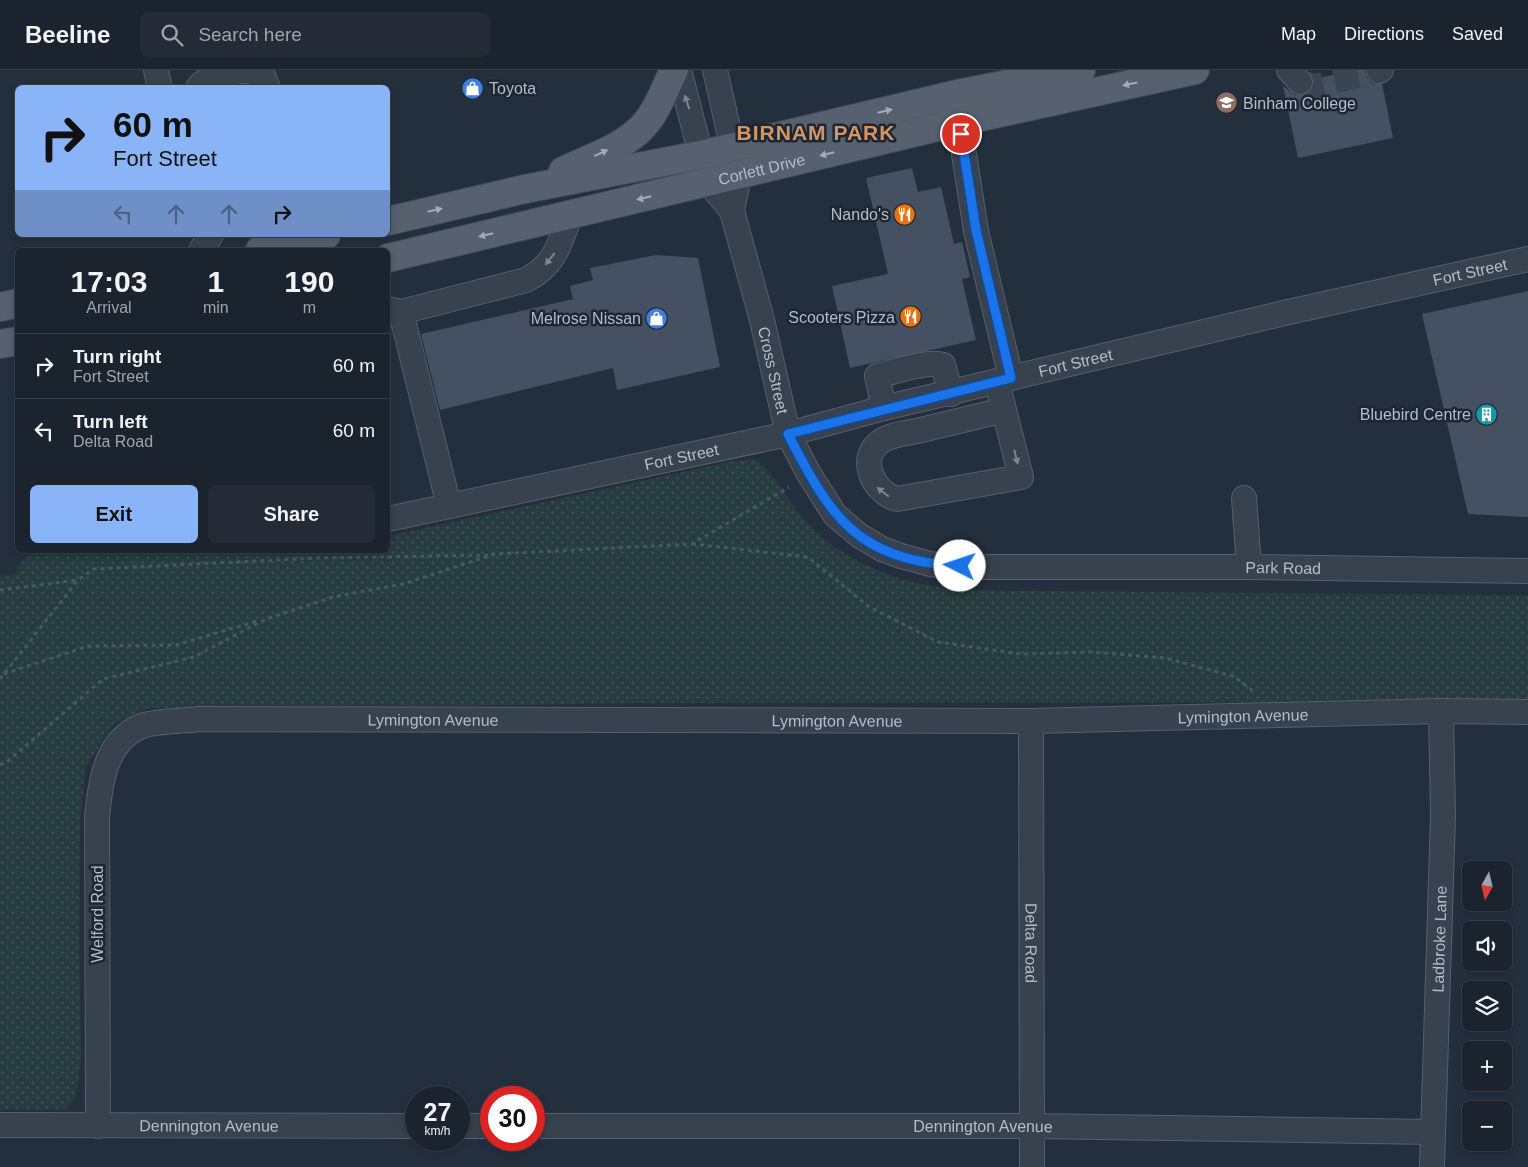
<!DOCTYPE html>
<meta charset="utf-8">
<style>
:root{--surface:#1b232e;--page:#242b36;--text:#f1f3f6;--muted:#a0a4aa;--line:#39404a;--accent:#8ab4f8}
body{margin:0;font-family:Arial,sans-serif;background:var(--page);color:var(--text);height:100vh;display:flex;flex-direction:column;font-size:19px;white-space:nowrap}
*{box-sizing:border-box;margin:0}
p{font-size:16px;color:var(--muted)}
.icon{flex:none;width:28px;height:28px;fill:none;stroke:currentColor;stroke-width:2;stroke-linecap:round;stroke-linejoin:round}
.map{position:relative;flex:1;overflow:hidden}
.sheet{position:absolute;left:15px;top:178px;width:375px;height:305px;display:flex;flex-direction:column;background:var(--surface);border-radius:8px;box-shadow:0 2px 8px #0003,0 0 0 1px var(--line)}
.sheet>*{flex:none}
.hud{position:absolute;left:15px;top:15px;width:375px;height:152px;border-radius:8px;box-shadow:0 2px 8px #0003,0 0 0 1px var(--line);background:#8ab4f8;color:#111;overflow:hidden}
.needle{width:32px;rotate:188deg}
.tools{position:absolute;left:1462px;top:791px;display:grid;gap:10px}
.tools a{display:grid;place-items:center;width:50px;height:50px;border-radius:8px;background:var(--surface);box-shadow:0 2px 8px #0003,0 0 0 1px var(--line);font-size:25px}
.speed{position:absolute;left:405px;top:1016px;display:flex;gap:10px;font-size:25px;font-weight:700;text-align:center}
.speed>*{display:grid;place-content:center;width:65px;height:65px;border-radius:50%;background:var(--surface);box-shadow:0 2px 8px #0003,0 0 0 1px var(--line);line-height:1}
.speed small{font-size:12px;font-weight:400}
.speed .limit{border:8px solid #d22;background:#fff;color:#111}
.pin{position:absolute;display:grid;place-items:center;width:42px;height:42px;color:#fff;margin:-21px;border:2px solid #fff;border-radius:50%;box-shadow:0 1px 5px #0007}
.me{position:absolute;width:55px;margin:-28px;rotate:274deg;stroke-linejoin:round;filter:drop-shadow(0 0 4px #0008)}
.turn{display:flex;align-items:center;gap:18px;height:105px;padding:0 15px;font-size:22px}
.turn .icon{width:65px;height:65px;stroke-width:2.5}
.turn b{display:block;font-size:35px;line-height:42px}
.lanes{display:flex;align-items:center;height:48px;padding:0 15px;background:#0003;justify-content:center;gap:25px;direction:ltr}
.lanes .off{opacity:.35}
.eta{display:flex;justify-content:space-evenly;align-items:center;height:85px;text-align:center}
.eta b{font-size:30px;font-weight:700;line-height:35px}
.button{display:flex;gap:10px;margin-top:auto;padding:10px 15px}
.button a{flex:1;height:58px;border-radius:8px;background:var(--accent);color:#111;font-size:20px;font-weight:700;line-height:58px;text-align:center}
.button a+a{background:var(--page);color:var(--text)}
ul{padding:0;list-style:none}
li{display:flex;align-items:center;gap:15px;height:65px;padding:0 15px;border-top:1px solid var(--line)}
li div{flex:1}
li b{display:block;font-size:19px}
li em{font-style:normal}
header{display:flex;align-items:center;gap:30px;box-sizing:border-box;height:70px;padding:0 25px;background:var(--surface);border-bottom:1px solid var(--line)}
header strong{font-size:24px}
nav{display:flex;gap:28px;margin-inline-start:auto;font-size:18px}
.search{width:350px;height:45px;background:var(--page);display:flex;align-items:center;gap:12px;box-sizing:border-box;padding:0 18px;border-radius:8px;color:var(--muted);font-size:19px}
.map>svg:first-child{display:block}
.park{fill:url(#park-dots)}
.building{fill:#455162}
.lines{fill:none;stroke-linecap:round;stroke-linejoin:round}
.minor-tunnel{stroke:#3a4453;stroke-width:24;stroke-dasharray:24 12;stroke-linecap:butt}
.minor-casing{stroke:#565f6c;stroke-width:26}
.major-casing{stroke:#414a57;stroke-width:30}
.path{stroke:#44595c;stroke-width:3;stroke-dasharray:4 4;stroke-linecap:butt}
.minor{stroke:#38414e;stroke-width:24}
.major{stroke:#56606e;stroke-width:28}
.oneway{fill:#a1aab7}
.oneway2{fill:#7c8592}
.route-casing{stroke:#114b97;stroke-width:12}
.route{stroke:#1a73e8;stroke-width:9}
.labels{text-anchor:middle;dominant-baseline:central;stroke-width:5;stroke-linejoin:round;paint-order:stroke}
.poi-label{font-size:16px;fill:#b4bcc9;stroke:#1d2633;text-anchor:end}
.street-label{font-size:16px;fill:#b4bcc9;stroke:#1d2633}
.district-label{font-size:21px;font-weight:bold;letter-spacing:1px;fill:#d59563;stroke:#1d2633}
</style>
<header>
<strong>Beeline</strong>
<div class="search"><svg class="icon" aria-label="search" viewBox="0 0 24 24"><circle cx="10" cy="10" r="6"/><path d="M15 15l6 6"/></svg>Search here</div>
<nav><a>Map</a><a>Directions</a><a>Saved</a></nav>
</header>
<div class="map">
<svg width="1528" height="1097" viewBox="0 0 1528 1097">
<defs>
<pattern id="park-dots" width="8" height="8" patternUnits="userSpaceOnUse" patternTransform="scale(1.25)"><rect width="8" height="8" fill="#263c3f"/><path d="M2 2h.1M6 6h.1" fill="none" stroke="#435659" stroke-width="1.8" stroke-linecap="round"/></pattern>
</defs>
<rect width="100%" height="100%" fill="#242f3e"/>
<!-- park -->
<path class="park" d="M754,389C776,403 787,431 805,450C838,488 890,510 939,517C962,521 986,520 1008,521L1528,525V632L624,633L291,639L149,638L113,655L86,697L80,751L79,867L81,990L76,1027L65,1040H0V506L15,505C21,488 28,485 45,482L388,480V466L729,392Z"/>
<!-- building -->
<g class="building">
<path d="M1359,0H1365L1367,8L1372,13L1382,14L1393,68L1298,88L1283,16L1295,25H1302L1310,22L1313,9Z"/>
<path d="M912,98L918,122L941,117L954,174L962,172L970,207L962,209L976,270L850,298L832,216L888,204L866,108Z"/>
<path d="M656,185L698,188L720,297L617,320L613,298L440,340L421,264L573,229L570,216L593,210L590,198Z"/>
<path d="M1528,221V447L1468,444L1422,244Z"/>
</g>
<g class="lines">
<!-- minor-tunnel -->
<path class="minor-tunnel" d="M1300,12L1314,16L1379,1"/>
<defs>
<g id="minor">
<path d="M156,0L160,18"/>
<path id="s1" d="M679,0L708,112L732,141L762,250L788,364L809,404L835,445L860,466L882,479L901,486L930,494L960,497H1249L1528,501"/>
<path d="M715,0L739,106L732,141"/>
<path d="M1289,0L1300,12"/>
<path d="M1379,1L1381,0"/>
<path d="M198,18C205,6 234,1 247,1C253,1 258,4 263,6L268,18"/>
<path d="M959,52L976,161L1011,308"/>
<path d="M201,180L211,165"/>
<path d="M388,239L401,242L526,210C555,195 560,174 570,145"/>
<path d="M401,242L449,436"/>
<path d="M997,312L1021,407L897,429C874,423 857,389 880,372C889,365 906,363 917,361C946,354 975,347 1004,340"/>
<path d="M884,338L877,306C894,302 927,290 943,295L951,324"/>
<path d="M1244,428L1249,497"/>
<path id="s2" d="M388,449L788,364L884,338L1284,243L1528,189"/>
<path id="s3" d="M1031,651L1032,1097"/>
<path id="s4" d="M0,1055L416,1056"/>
<path id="s5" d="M98,1056L97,748C100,712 106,664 149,654C165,651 183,651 199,649L1031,651L1441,641L1528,642"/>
<path d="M459,1056H491"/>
<path id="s6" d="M534,1056H1032L1433,1062"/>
<path id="s7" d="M1432,1097L1443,746L1441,641"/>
</g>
<g id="major">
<path d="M563,101C592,87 630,76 649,49C660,34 666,16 674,0"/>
<path d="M388,151L525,119L700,85L957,24L1081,0"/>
<path d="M260,180L326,165"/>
<path id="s8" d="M388,188L959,52L1195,0"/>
<path d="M0,237L18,233"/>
<path d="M0,274L18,271"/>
</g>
</defs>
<!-- minor casing -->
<use href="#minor" class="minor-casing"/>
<!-- major casing -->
<use href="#major" class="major-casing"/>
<!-- path -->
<g class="path">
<path d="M692,474L808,487L868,536L938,572L1021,584L1092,582L1165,588L1233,606L1253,621"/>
<path d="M0,520L78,510"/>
<path d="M4,604L88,576L176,575L257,551"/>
<path d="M0,609L78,510L94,499L317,488L489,485"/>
<path d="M0,695L8,691L103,609L194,587L266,549L333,527L403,514L495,484L692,474L789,417"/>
</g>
<!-- minor -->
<use href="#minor" class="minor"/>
<!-- major -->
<use href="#major" class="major"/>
</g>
<!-- one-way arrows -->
<defs><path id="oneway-solid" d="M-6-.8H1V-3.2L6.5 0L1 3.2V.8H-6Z" transform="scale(1.25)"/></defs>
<g class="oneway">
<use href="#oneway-solid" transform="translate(1130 14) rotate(168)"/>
<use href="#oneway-solid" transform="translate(885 41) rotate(-13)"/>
<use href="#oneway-solid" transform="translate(601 83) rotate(-25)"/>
<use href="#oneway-solid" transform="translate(827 84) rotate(166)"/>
<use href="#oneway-solid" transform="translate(644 128) rotate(167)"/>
<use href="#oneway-solid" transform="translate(435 140) rotate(-13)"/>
<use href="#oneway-solid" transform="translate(486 165) rotate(167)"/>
</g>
<g class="oneway2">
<use href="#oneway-solid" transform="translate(687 32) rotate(-107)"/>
<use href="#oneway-solid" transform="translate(550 189) rotate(128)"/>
<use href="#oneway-solid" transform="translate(1016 387) rotate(76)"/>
<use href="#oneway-solid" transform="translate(883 422) rotate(-141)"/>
</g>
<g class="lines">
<defs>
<path id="route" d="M960,496C857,490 831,448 788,364L1011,308L976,160L961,64"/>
</defs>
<!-- route casing -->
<use href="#route" class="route-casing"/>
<!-- route -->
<use href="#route" class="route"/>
</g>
<!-- icons -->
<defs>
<symbol id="shop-disc" viewBox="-11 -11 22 22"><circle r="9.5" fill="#3f7fe0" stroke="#1d2633"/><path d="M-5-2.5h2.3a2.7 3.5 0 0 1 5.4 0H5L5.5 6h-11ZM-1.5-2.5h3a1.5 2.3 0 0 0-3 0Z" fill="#fff"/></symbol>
<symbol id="school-disc" viewBox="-11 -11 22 22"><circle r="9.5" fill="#8d6e63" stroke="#1d2633"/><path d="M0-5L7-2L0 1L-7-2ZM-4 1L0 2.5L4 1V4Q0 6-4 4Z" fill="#fff"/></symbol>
<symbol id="restaurant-disc" viewBox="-11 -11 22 22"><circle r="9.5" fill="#e8710a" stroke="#1d2633"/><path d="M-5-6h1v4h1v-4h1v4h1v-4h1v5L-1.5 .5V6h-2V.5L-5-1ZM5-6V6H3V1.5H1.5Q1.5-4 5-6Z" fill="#fff"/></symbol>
<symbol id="building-disc" viewBox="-11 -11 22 22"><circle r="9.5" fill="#0f9aa8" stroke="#1d2633"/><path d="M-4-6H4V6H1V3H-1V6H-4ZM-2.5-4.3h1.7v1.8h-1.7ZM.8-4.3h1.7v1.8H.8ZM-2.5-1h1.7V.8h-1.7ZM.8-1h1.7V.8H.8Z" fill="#fff"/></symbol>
</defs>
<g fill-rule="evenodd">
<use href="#shop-disc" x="460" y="6" width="25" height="25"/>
<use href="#school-disc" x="1214" y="20" width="25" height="25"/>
<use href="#restaurant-disc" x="892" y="132" width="25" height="25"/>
<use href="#restaurant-disc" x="898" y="234" width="25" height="25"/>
<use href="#shop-disc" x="644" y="236" width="25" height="25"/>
<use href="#building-disc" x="1474" y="332" width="25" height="25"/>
</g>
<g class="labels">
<!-- poi labels -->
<g class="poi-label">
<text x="489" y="18" text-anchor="start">Toyota</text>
<text x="1243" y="33" text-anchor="start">Binham College</text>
<text x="889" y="144">Nando's</text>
<text x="895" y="247">Scooters Pizza</text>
<text x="641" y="248">Melrose Nissan</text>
<text x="1471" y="344">Bluebird Centre</text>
</g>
<!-- street labels -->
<g class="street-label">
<text stroke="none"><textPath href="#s8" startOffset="384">Corlett Drive</textPath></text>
<text stroke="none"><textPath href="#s2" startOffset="1110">Fort Street</textPath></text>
<text stroke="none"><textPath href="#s2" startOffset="705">Fort Street</textPath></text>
<text stroke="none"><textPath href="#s1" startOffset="318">Cross Street</textPath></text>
<text stroke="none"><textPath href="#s2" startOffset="300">Fort Street</textPath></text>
<text stroke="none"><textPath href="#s1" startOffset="939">Park Road</textPath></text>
<text stroke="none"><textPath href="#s5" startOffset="1518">Lymington Avenue</textPath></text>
<text stroke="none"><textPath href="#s5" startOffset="708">Lymington Avenue</textPath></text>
<text stroke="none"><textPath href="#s5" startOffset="1112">Lymington Avenue</textPath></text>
<text transform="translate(97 844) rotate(-90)">Welford Road</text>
<text stroke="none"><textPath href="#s7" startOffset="228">Ladbroke Lane</textPath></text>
<text stroke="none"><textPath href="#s3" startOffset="222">Delta Road</textPath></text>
<text stroke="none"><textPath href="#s4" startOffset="209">Dennington Avenue</textPath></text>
<text stroke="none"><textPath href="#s6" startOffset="449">Dennington Avenue</textPath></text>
</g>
<!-- district labels -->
<g class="district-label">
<text x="816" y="62">BIRNAM PARK</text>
</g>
</g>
</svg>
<div class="tools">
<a><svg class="needle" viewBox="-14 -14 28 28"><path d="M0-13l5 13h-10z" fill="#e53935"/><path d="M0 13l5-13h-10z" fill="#a0a4aa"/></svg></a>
<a><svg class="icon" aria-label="sound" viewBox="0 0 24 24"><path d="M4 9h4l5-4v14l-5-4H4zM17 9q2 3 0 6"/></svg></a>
<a><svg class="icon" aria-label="layers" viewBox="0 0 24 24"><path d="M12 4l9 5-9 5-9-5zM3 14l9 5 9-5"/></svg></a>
<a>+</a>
<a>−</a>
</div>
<div class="speed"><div>27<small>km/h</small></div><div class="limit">30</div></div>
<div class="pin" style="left:961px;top:64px;background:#d93025"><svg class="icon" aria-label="arrive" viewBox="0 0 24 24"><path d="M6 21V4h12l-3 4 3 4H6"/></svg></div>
<svg class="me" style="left:960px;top:496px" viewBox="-20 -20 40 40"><circle r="19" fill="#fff"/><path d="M0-13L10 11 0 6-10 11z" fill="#1a73e8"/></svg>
<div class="hud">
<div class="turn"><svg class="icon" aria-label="right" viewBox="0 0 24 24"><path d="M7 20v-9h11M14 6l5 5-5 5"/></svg><div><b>60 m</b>Fort Street</div></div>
<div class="lanes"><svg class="icon off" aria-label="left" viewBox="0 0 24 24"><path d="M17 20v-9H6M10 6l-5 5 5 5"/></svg><svg class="icon off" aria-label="ahead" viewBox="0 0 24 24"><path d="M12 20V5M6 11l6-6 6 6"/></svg><svg class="icon off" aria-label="ahead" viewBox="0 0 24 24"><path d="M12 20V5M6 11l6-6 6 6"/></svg><svg class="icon" aria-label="right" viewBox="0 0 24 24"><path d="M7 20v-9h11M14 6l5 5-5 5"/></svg></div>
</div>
<section class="sheet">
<div class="eta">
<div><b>17:03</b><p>Arrival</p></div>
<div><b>1</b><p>min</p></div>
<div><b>190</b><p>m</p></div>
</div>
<ul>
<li><svg class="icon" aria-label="right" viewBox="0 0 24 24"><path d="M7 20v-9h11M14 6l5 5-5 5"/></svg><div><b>Turn right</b><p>Fort Street</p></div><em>60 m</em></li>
<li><svg class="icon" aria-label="left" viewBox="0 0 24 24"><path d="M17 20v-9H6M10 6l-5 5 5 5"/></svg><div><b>Turn left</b><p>Delta Road</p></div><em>60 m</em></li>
</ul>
<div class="button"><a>Exit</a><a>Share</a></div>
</section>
</div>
